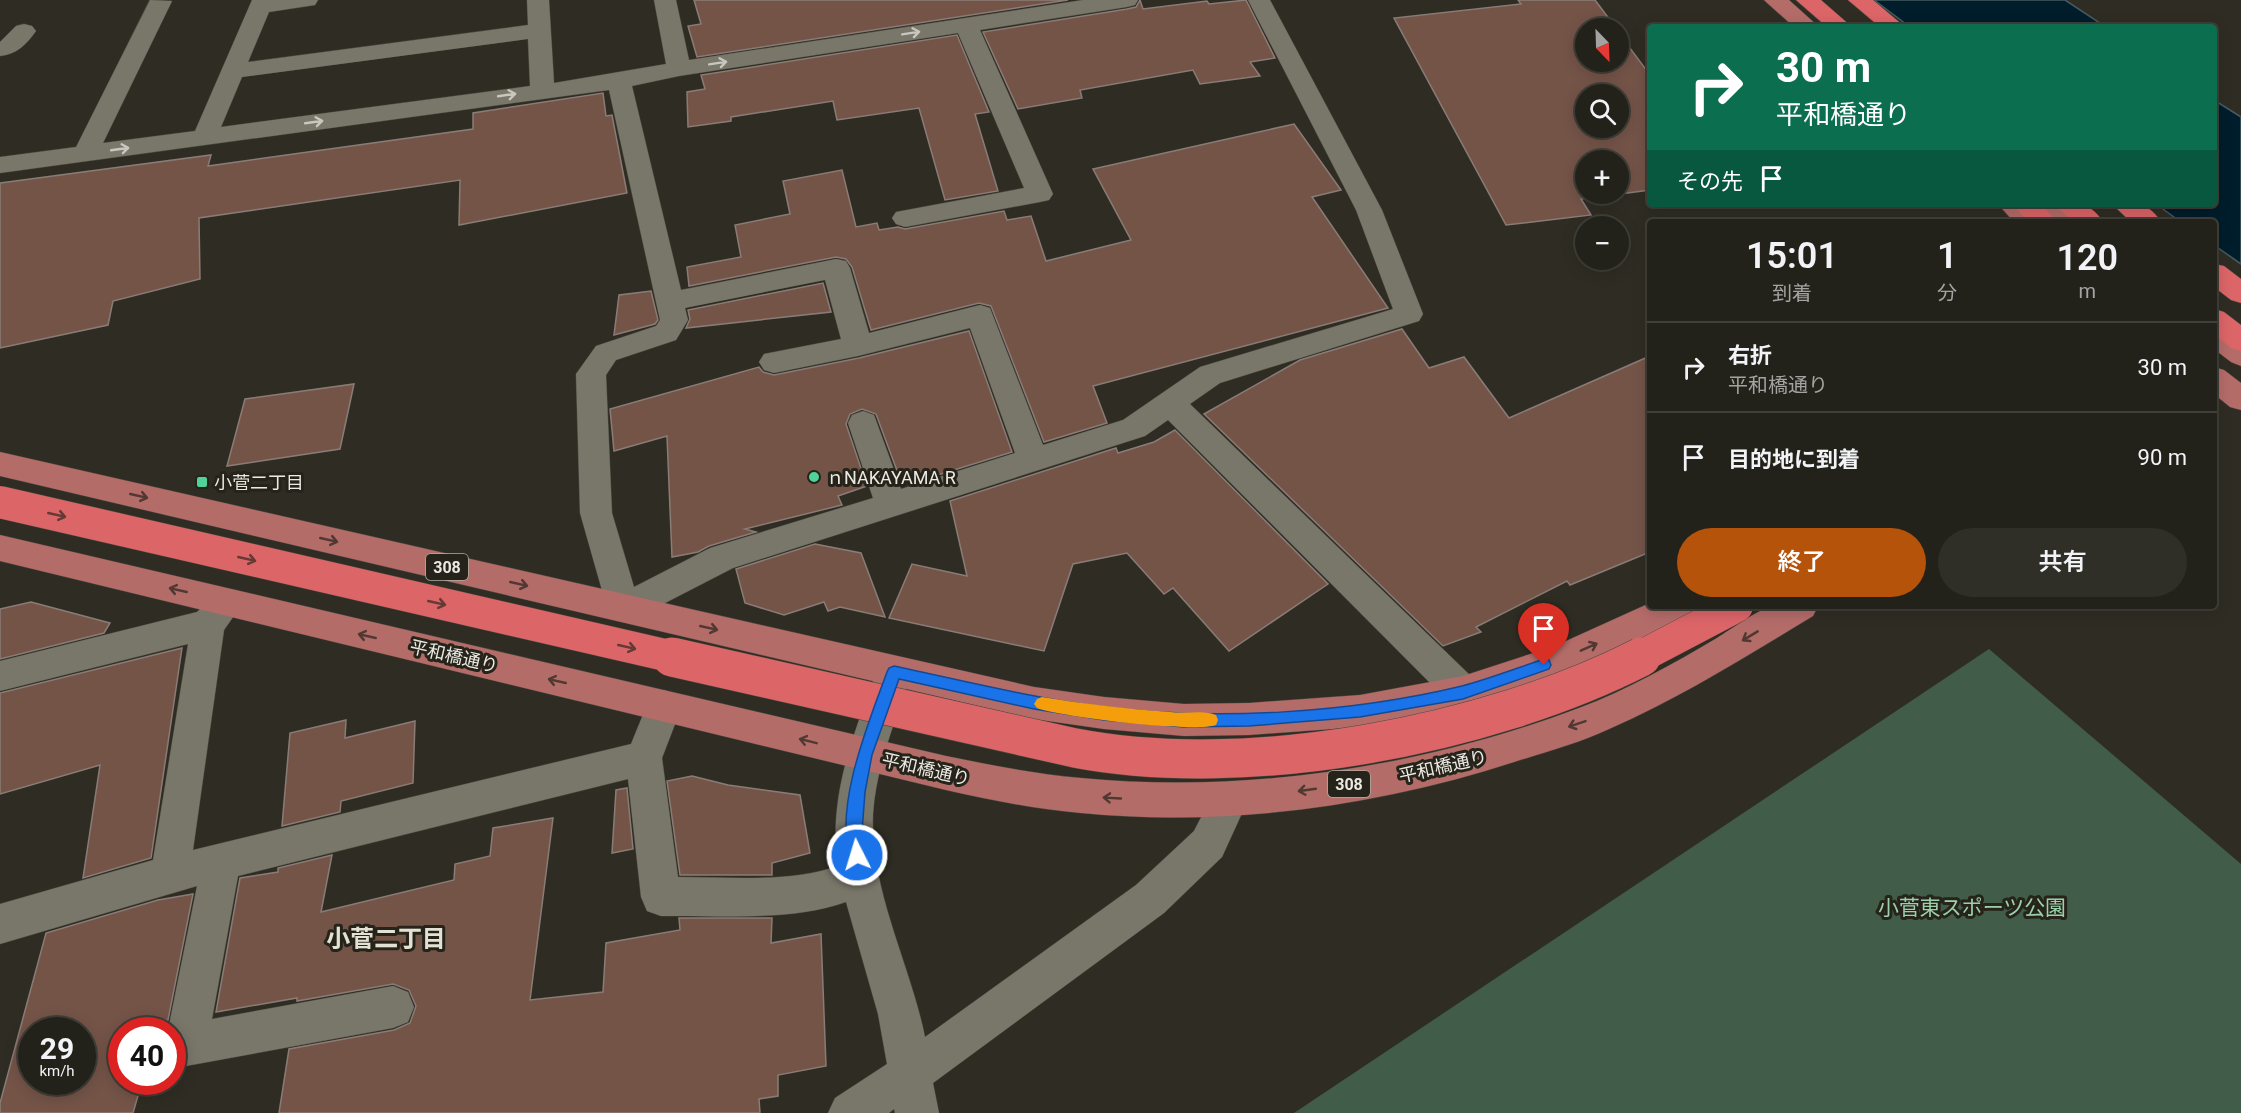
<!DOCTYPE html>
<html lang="ja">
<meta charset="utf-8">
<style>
:root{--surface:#23221a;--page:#2f2f27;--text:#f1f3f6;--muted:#a3a4a2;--line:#403f39;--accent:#b45309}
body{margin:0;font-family:Roboto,"Noto Sans JP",sans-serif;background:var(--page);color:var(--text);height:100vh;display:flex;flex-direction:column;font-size:22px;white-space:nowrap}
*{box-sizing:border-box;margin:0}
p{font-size:20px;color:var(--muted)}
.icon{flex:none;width:33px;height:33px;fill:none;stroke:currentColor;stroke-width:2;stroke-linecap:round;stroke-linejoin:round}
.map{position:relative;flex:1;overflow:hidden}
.side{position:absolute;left:1647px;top:219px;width:570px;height:390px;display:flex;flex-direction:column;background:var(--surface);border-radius:6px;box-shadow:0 3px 15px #0003,0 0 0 2px var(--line)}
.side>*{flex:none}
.hud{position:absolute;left:1647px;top:24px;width:570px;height:183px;border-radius:6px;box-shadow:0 3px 15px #0003,0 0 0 2px var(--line);background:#0b6e4f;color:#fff;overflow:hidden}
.needle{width:39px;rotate:157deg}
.tools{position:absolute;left:1575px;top:18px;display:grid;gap:12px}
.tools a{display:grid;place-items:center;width:54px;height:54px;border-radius:50%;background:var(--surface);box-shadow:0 3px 15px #0003,0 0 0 2px var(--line);font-size:30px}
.speed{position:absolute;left:18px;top:1017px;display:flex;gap:12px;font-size:30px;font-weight:700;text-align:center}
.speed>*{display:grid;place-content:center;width:78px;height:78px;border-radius:50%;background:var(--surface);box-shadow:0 3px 15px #0003,0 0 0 2px var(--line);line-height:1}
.speed small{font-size:15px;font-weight:400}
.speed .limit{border:9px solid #d22;background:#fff;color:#111}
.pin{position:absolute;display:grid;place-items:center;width:51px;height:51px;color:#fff;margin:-62px -26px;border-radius:50% 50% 50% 0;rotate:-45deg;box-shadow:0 0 6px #0007}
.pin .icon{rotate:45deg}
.me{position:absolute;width:66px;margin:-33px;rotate:355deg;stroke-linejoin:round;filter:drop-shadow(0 0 4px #0008)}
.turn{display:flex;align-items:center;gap:21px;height:126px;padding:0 30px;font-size:27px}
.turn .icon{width:78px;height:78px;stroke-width:2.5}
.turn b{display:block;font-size:42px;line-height:51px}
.then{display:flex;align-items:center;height:57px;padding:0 30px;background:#0003;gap:12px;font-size:22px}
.eta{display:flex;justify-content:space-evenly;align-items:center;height:102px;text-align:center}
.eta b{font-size:36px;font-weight:600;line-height:42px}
.button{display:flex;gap:12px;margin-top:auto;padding:12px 30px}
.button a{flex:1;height:69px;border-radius:36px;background:var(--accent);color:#fff;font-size:24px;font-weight:600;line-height:69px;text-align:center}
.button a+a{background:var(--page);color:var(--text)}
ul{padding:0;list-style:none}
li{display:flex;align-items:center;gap:18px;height:90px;padding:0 30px;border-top:2px solid var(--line)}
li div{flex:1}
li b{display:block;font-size:22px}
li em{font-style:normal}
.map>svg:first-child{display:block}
.green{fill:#415c49}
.water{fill:#001d2b;stroke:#465a62;stroke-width:1.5}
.building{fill:#755448;stroke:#897c77;stroke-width:1.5;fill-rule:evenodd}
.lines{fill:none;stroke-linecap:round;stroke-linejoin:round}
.minor-casing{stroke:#4a483f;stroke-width:1}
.major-casing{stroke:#4a483f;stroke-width:1}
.highway-casing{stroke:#4a483f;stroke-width:1}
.minor{fill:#79766a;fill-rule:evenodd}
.major{fill:#b46c69;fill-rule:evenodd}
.highway{fill:#dc6568;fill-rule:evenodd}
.highway-bridge-far1-casing{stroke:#4a483f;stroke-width:33;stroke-linecap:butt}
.highway-bridge-casing{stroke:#4a483f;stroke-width:40;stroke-linecap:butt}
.highway-bridge-far1{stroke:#dc6568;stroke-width:32}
.highway-bridge{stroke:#dc6568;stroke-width:39}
.oneway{stroke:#c8c6be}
.oneway2{stroke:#503932}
.oneway3{stroke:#653a35}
.route{fill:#1a73e8;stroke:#114b97;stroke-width:1.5}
.slow{fill:#f59e0b}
.poi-dot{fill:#50d398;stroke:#25231a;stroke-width:2}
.labels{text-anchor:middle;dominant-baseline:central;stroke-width:6;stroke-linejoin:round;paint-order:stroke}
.shield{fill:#25231a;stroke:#afaea6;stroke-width:1.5}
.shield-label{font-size:16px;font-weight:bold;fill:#eae9e2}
.poi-label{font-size:18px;fill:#eae9e2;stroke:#25231a;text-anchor:start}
.street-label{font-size:18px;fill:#eae9e2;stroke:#25231a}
.near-park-label{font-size:21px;fill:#9bd1aa;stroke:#25231a}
.near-neighbourhood-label{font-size:24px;font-weight:bold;fill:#e3e1d4;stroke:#25231a}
</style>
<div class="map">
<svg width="2241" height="1113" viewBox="0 0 2241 1113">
<rect width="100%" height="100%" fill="#2f2d23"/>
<!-- green -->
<path class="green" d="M1989,649L2241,864V1113H1294Z"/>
<!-- water -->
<g class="water">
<path d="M1874,0H2065L2106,27H1910Z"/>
<path d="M2214,100L2241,117V264L2214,245V222H2181L2156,204H2214Z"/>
</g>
<!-- building -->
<g class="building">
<path d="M694,0H1068L697,57L688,26L701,24Z"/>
<path d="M1140,0L1143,9L1207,1L1209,4L1246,0L1275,58L1250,62L1260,76L1200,84L1193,70L1080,90L1082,98L1018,109L983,32L1127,9L1136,7Z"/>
<path d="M1518,0H1595L1616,28H1586V62H1618V32L1650,75V190L1581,199L1591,215L1506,225L1394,18L1521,4ZM1586,94H1618V128H1586ZM1586,160H1618V194H1586Z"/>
<path d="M957,35L989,112L975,114L998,191L945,200L919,108L837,120L833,101L731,117V121L688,127L687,92L705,89L701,75Z"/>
<path d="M603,93L606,116L612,115L627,193L459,225L460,180L199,218L200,279L113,301L108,325L0,348V183L211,155L208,166L473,129V113Z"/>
<path d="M1294,124L1341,190L1312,197L1388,308L1093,386L1107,423L1044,442L991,306L979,303L871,330L852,267L846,259L836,257L689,286L687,267L741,257L735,225L790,214L783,181L842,170L856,227L877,223L879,230L898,227L905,229L1004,211L1007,220L1031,216L1046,261L1131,240L1093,169Z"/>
<path d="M823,283L831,312L686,328L690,319L688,310Z"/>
<path d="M651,291L658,320L655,324L614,335L619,295Z"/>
<path d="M1402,329L1429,368L1464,357L1509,418L1650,356V552L1570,585L1567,581L1476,627L1481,632L1443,646L1204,414L1300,360Z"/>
<path d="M969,331L1012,452L912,483L909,473L899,476L876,414L862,409L850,414L846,424L867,486L838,496L842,505L745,529L756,532L709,546L698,552L672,557L667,436L614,451L610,409L759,367L763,372L774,375L859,358Z"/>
<path d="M354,384L340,449L227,466L245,399Z"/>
<path d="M1175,430L1328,584L1229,651L1173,588L1164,594L1127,553L1073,564L1044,651L889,618L912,564L967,576L950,501L1116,448L1118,453L1154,442Z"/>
<path d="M815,544L861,553L885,617L840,607L828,611L824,602L784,615L745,603L736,569Z"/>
<path d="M31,602L110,623L104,633L0,659V609Z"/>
<path d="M182,648L151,858L83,878L100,765L0,794V693Z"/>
<path d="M346,720L345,738L415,721L413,783L341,801L340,812L282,826L290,733Z"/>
<path d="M692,776L728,785L800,795L810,853L772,863V875H680L667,781Z"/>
<path d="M627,788L633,849L612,853L616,790Z"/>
<path d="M553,818L530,1000L603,992L606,943L680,930L679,918H772L771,943L821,934L826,1066L778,1075V1096L759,1099L760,1113H279L289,1049L394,1030L410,1023L416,1006L409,990L393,984L297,1001V998L216,1012L240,878L278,872V868L332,855L321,912L454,880L455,864L490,856L493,828Z"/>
<path d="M193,894L168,1020L161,1021L158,1030H122V1082H142L133,1113H0V1103L46,933L158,900ZM32,1030H82V1082H32Z"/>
</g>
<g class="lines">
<defs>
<g id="minor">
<path d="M150,0L172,1L103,143L195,131L252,0H318L315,5L269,12L248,62L528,25L527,0H549L554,83L666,64L654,0H676L689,60L1083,0H1138L1135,5L1127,7L980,30L1053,194L1049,200L1040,202L905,227L896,224L892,218L896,212L1024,188L958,33L679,76L632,86L681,290L836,259L846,261L850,268L869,333L980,305L990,308L1043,445L1123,420L1200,367L1393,309L1356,210L1248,0H1270L1382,210L1423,314L1419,321L1220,383L1190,404L1476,681L1481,692L1476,703L1463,708L1450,703L1168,420L1145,436L733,568L636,618L624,622L612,618L607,608L580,513L576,374L596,346L656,326L660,320L609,90L0,173V157L76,147ZM528,39L530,86L221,127L242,77ZM825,280L841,339L764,354L759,362L764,370L774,373L858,356L970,328L1015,453L901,489L874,415L863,411L852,415L848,423L873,498L710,548L634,587L612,513L606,375L616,360L676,340L688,320L685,308Z"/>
<path d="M24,24L32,26L36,31C26,45 17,54 0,56V42L16,26Z"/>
<path d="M221,596L233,600L238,610L224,630L193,850L631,744L651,695L664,690L677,695L682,706L662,758L678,877C730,877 789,883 838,866C828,800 851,742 873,681L878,670L891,665L904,670L909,681C894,724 876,768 873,814C870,891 910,963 925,1037L1136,885L1194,831L1216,788L1229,782L1242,788L1248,800L1222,857L1164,913L933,1083L939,1113H895L894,1109L889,1113H828L835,1098L887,1064L878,1014L846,902C788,922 722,915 661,916L647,911L641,897L628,779L238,876L212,1019L393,986L408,992L414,1007L408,1022L393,1028L186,1066L172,1061V1030H168L197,886L0,944V904L153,860L188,644L0,691V661L197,612L209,600Z"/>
</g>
<g id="major">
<path d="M1764,0H1789L1819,27H1794Z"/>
<path d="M1998,204H2027L2043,222H2014Z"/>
<path d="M2030,204C2051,204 2069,202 2081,222C2060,222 2042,224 2030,204Z"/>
<path d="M2214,324L2224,327L2241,340V366L2231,362L2214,349Z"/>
<path d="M2214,367L2224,370L2241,383V410L2230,407L2214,394Z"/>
<path d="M0,452L1034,687L1104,697L1184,704L1249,703L1360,695L1463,676L1555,646L1650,603V606H1695L1690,616L1576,669L1463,708L1360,727L1249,735L1184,736L1104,729L1034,719L0,476Z"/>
<path d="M0,535L946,756C990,765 1035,774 1081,778C1248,794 1422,767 1579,708C1627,690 1673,664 1717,638C1730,630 1759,609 1772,606C1786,603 1804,606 1818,606L1813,616C1747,656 1680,698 1609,729C1579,743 1546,752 1514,762C1375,807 1226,827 1081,813C1035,809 990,800 946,790L0,561Z"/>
</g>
<g id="highway">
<path d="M1796,0H1821L1852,27H1827Z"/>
<path d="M1848,0H1873L1905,27H1880Z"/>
<path d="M2013,204H2041L2057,222H2028Z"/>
<path d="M2054,204C2076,204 2090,201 2103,222H2073Z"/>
<path d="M2112,204C2134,204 2148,201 2161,222H2131Z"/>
<path d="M2214,264L2224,266L2241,279V303L2231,300L2214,287Z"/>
<path d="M2214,309L2224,312L2241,325V351L2231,348L2214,334Z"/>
</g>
</defs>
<!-- minor casing -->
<use href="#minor" class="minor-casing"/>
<!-- major casing -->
<use href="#major" class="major-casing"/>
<!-- highway casing -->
<use href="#highway" class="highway-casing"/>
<!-- minor -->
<use href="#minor" class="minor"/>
<!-- major -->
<use href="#major" class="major"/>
<!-- highway -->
<use href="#highway" class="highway"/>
<defs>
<g id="highway-bridge-far1">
<path d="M0,502L678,658"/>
<path d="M1638,658L1737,606"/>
</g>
<path id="highway-bridge" d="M672,657L1075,748C1247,781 1486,736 1641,657"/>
</defs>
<!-- highway-bridge-far1 casing -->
<use href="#highway-bridge-far1" class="highway-bridge-far1-casing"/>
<!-- highway-bridge casing -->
<use href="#highway-bridge" class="highway-bridge-casing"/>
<!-- highway-bridge-far1 -->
<use href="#highway-bridge-far1" class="highway-bridge-far1"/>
<!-- highway-bridge -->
<use href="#highway-bridge" class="highway-bridge"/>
</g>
<!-- one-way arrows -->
<defs><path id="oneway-shaft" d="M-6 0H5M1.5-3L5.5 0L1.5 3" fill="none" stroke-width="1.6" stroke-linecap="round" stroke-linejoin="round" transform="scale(1.5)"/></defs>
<g class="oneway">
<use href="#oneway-shaft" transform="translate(911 33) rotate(-9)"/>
<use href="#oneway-shaft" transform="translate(718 63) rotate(-9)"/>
<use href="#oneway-shaft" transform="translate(507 95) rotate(-8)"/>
<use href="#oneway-shaft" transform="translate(314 122) rotate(-8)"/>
<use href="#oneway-shaft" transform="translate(120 149) rotate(-8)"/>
</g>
<g class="oneway2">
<use href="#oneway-shaft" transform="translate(139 496) rotate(13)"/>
<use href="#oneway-shaft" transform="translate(329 540) rotate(13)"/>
<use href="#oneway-shaft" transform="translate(519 584) rotate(13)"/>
<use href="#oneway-shaft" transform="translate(178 590) rotate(-167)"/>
<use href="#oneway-shaft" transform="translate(709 628) rotate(13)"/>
<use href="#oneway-shaft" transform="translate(367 636) rotate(-167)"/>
<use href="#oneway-shaft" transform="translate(1750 636) rotate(149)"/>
<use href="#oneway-shaft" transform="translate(1589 647) rotate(-24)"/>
<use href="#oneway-shaft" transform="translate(557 681) rotate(-167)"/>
<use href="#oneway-shaft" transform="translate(1577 724) rotate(161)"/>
<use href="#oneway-shaft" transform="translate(808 741) rotate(-166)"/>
<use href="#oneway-shaft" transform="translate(1307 790) rotate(172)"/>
<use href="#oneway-shaft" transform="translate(1112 798) rotate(-177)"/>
</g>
<g class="oneway3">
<use href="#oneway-shaft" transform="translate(57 515) rotate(13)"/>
<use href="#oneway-shaft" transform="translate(247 559) rotate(13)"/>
<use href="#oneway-shaft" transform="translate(437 603) rotate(13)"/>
<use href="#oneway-shaft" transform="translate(627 647) rotate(13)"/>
</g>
<!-- route -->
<path class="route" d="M1544,659L1549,660L1551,665L1549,669L1463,699L1360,717L1249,726L1184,727L1104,720L1034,709L899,679L872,755L865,792L862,832L865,855L863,860L857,863L852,860C831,812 870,719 887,672L889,668L894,666C964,681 1033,698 1104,707C1218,721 1350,713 1462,686C1489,679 1517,668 1544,659Z"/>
<!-- slow -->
<path class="slow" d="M1042,697C1085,704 1127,709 1170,712C1185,714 1203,710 1216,715L1218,720L1216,725C1194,733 1061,717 1037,708L1034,704L1037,699Z"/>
<!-- markers -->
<g class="poi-dot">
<circle cx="814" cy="477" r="6"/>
<rect x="196" y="476" width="12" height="12" rx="3"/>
</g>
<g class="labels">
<!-- shield labels -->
<g class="shield">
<rect x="426" y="554" width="42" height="26" rx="4.5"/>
<rect x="1328" y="771" width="42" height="26" rx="4.5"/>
</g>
<g class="shield-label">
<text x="447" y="567">308</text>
<text x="1349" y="784">308</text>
</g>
<!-- poi labels -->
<g class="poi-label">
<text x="826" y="477">ｎNAKAYAMA R</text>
<text x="214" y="482">小菅二丁目</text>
</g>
<!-- street labels -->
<g class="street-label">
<text transform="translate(454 656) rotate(13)">平和橋通り</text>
<text transform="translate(1443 766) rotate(-13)">平和橋通り</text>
<text transform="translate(926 769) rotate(13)">平和橋通り</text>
</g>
<!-- near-park labels -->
<g class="near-park-label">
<text x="1972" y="908">小菅東スポーツ公園</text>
</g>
<!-- near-neighbourhood labels -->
<g class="near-neighbourhood-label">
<text x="386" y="939">小菅二丁目</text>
</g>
</g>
</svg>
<div class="tools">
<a><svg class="needle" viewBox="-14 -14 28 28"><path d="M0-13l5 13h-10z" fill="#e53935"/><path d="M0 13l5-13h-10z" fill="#a3a4a2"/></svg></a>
<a><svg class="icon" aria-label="search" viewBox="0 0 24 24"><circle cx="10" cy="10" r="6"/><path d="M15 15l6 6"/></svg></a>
<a>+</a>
<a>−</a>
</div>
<div class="speed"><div>29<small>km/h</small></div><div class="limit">40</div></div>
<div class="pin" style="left:1544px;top:665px;background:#d93025"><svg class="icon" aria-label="arrive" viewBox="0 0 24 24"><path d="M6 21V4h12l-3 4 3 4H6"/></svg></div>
<svg class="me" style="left:857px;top:855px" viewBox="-20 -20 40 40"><circle r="17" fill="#1a73e8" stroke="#fff" stroke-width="3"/><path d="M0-11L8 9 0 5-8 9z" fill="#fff"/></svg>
<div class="hud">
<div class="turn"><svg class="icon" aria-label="right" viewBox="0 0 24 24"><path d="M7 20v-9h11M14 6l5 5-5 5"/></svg><div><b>30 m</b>平和橋通り</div></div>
<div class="then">その先<svg class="icon" aria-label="arrive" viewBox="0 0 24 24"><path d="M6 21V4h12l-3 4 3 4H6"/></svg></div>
</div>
<section class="side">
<div class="eta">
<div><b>15:01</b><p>到着</p></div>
<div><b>1</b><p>分</p></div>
<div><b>120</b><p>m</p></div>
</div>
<ul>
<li><svg class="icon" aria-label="right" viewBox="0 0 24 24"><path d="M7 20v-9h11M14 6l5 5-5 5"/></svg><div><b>右折</b><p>平和橋通り</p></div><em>30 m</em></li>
<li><svg class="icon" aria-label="arrive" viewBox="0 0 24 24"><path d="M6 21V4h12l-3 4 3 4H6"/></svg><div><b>目的地に到着</b></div><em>90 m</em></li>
</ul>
<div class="button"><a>終了</a><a>共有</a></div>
</section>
</div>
